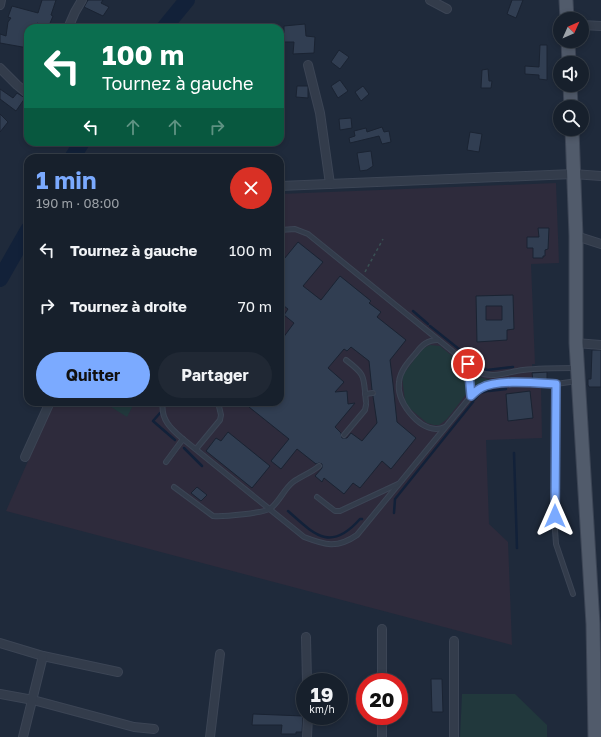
<!DOCTYPE html>
<html lang="fr">
<meta charset="utf-8">
<style>
:root{--surface:#17202c;--page:#202834;--text:#f1f3f6;--muted:#9ea3a9;--line:#363e48;--accent:#7baaff}
body{margin:0;font-family:"Golos Text",sans-serif;background:var(--page);color:var(--text);height:100vh;display:flex;flex-direction:column;font-size:15px;white-space:nowrap}
*{box-sizing:border-box;margin:0}
p{font-size:13px;color:var(--muted)}
.icon{flex:none;width:22px;height:22px;fill:none;stroke:currentColor;stroke-width:2;stroke-linecap:round;stroke-linejoin:round}
.map{position:relative;flex:1;overflow:hidden}
.side{position:absolute;left:24px;top:154px;width:260px;height:252px;display:flex;flex-direction:column;background:var(--surface);border-radius:12px;box-shadow:0 2px 6px #0003,0 0 0 1px var(--line)}
.side>*{flex:none}
.hud{position:absolute;left:24px;top:24px;width:260px;height:122px;border-radius:12px;box-shadow:0 2px 6px #0003,0 0 0 1px var(--line);background:#0b6e4f;color:#fff;overflow:hidden}
.needle{width:26px;rotate:45deg}
.fabs{position:absolute;left:553px;top:12px;display:grid;gap:8px}
.fabs a{display:grid;place-items:center;width:36px;height:36px;border-radius:50%;background:var(--surface);box-shadow:0 2px 6px #0003,0 0 0 1px var(--line);font-size:20px}
.speed{position:absolute;left:296px;top:673px;display:flex;gap:8px;font-size:20px;font-weight:700;text-align:center}
.speed>*{display:grid;place-content:center;width:52px;height:52px;border-radius:50%;background:var(--surface);box-shadow:0 2px 6px #0003,0 0 0 1px var(--line);line-height:1}
.speed small{font-size:10px;font-weight:400}
.speed .limit{border:6px solid #d22;background:#fff;color:#111}
.pin{position:absolute;display:grid;place-items:center;width:34px;height:34px;color:#fff;margin:-17px;border:2px solid #fff;border-radius:50%;box-shadow:0 1px 4px #0007}
.me{position:absolute;width:44px;margin:-22px;rotate:0deg;stroke-linejoin:round;filter:drop-shadow(0 0 3px #0008)}
.turn{display:flex;align-items:center;gap:14px;height:84px;padding:0 12px;font-size:18px}
.turn .icon{width:52px;height:52px;stroke-width:2.5}
.turn b{display:block;font-size:28px;line-height:34px}
.lanes{display:flex;align-items:center;height:38px;padding:0 12px;background:#0003;justify-content:center;gap:20px;direction:ltr}
.lanes .off{opacity:.35}
.round{display:grid;place-items:center;flex:none;width:42px;height:42px;border-radius:21px;background:var(--page)}
.overview{display:flex;align-items:center;justify-content:space-between;height:68px;padding:0 12px}
h1{font-size:24px;font-weight:700;line-height:30px;color:var(--accent)}
.cta{display:flex;gap:8px;margin-top:auto;padding:8px 12px}
.cta a{flex:1;height:46px;border-radius:24px;background:var(--accent);color:#111;font-size:16px;font-weight:700;line-height:46px;text-align:center}
.cta a+a{background:var(--page);color:var(--text)}
ul{padding:0;list-style:none}
li{display:flex;align-items:center;gap:12px;height:56px;padding:0 12px}
li div{flex:1}
li b{display:block;font-size:15px}
li em{font-style:normal}
.map>svg:first-child{display:block}
.medical{fill:#2e2b3c}
.green{fill:#21383c}
.lines{fill:none;stroke-linecap:round;stroke-linejoin:round}
.stream{stroke:#122139;stroke-width:2.5}
.river{stroke:#122139;stroke-width:16}
.building{fill:#313e52;stroke:#1a2332;fill-rule:evenodd}
.service-casing{stroke:#3c4555;stroke-width:6}
.minor-casing{stroke:#3c4555;stroke-width:10}
.primary-casing{stroke:#3c4555;stroke-width:15}
.path{stroke:#3a5154;stroke-width:1.5;stroke-dasharray:3 3;stroke-linecap:butt}
.service{stroke:#333c4b;stroke-width:4}
.minor{stroke:#333c4b;stroke-width:8}
.primary{stroke:#515b6b;stroke-width:13}
.route-casing{stroke:#506ea6;stroke-width:10}
.route{stroke:#7baaff;stroke-width:7}
</style>
<div class="map">
<svg width="601" height="737" viewBox="0 0 601 737">
<rect width="100%" height="100%" fill="#1f2a3b"/>
<!-- medical -->
<path class="medical" d="M556,183L559,263L531,264L535,364H532V371L535,388L541,387L542,438L486,440L489,524L508,542L512,645L6,511L54,402H280V194Z"/>
<!-- green -->
<g class="green">
<path d="M430,345L440,346L464,366L467,393L447,419L439,425H434L427,423L407,406L405,401L402,376L417,356L424,348Z"/>
<path d="M474,373C486,383 501,379 515,377L516,378L483,383L474,386L472,374Z"/>
<path d="M103,402H135L127,417Z"/>
<path d="M462,694H515L547,725V737H460Z"/>
</g>
<g class="lines">
<!-- stream -->
<g class="stream">
<path d="M413,311L428,324"/>
<path d="M430,326L474,361"/>
<path d="M481,366L487,370L513,367"/>
<path d="M489,391L506,389"/>
<path d="M474,400L480,393L487,391"/>
<path d="M160,413L153,421L175,440"/>
<path d="M184,448L202,466"/>
<path d="M514,453L517,548"/>
<path d="M288,511C314,534 330,553 360,519H362"/>
<path d="M394,513L395,499L473,402"/>
</g>
<!-- river -->
<g class="river">
<path d="M164,28L187,0"/>
<path d="M72,158L82,142"/>
<path d="M0,279L28,230"/>
</g>
</g>
<!-- building -->
<g class="building">
<path d="M42,0H56L51,15L53,16L48,28L37,23L36,28H28V48L0,43V34L6,36L8,22L11,18L8,17L12,6L38,13Z"/>
<path d="M88,0H103L101,3L109,7L103,16L84,7Z"/>
<path d="M512,0H523L516,18L507,14Z"/>
<path d="M305,24L306,36L315,37L314,53L293,54L294,42H280V33H284V26Z"/>
<path d="M540,45H547V80L539,79V75L525,74V66L539,67Z"/>
<path d="M339,50L349,57L340,69L331,62Z"/>
<path d="M488,69L489,81H492L491,88H481L482,70Z"/>
<path d="M340,80L348,91L338,98L331,86Z"/>
<path d="M297,86H308V98L296,97Z"/>
<path d="M363,86L369,94L361,101L355,92Z"/>
<path d="M0,89L13,98L17,93L25,98L16,111L0,99Z"/>
<path d="M0,114L8,122L0,132Z"/>
<path d="M351,118L352,128L340,130L339,119Z"/>
<path d="M382,127L384,132L389,131L391,142L382,144L379,136L350,143L349,138L355,136L354,131L366,128L367,132Z"/>
<path d="M470,132L482,134L479,152L467,150Z"/>
<path d="M371,151L373,166L367,170L360,171L357,153Z"/>
<path d="M538,228H549L548,249L545,250V256H543V258H533V248H527V237H539Z"/>
<path d="M298,242L323,262L303,286L321,300L340,276L371,301L369,303L381,312L377,317L406,340L390,360L393,384L397,422L416,438L391,469L382,461L360,488L353,483L344,494L324,478L322,482L315,476L322,468V464L319,463L316,464L297,449L281,469L271,461L289,439L249,407L253,402H280V342L294,323L284,315L288,309L280,303V264ZM351,347L369,361L372,390L376,393L373,396L377,423L362,441L351,433L347,438H342L341,433L335,427L355,403L348,404L347,391L335,392L344,382L328,368L344,349L347,351Z"/>
<path d="M513,295L514,329L507,330V340L477,342L476,296ZM486,306H502V320H486Z"/>
<path d="M592,350H601V387H589L588,385V379H591Z"/>
<path d="M547,372V380H533L532,373Z"/>
<path d="M530,391L533,418L508,421L506,394Z"/>
<path d="M228,432L270,466L252,488L206,451L216,438L221,441Z"/>
<path d="M197,487L207,495L201,501L191,493Z"/>
<path d="M431,679H442L443,712H432Z"/>
<path d="M253,714L303,716L302,732H296V734H281L282,725H252Z"/>
</g>
<g class="lines">
<defs>
<g id="service">
<path d="M280,230L295,229L308,234L478,372C493,379 507,372 523,370C540,368 558,368 576,368"/>
<path d="M438,340C427,340 422,345 416,353C408,362 400,371 399,382C396,401 417,428 436,429C439,429 443,428 445,427"/>
<path d="M346,360C367,376 363,376 366,402"/>
<path d="M468,364L471,396"/>
<path d="M556,384L555,530L556,544L573,594"/>
<path d="M365,394L373,393"/>
<path d="M163,402C160,419 171,429 183,439L304,537C325,545 337,549 357,535L471,396L480,388L487,385L518,383L556,384L577,381"/>
<path d="M344,435L365,410L366,405"/>
<path d="M196,449L220,420L221,415L218,402"/>
<path d="M166,462L183,439"/>
<path d="M174,487L213,516C222,517 266,513 271,508C280,501 284,489 293,482C301,476 311,473 319,466"/>
<path d="M317,497L335,511H340L398,484"/>
</g>
<g id="minor">
<path d="M430,0L447,9"/>
<path d="M0,5L1,0"/>
<path d="M582,25L601,26"/>
<path d="M68,28L75,12L82,0"/>
<path d="M308,65L320,113L330,184"/>
<path d="M0,68L17,85L28,94"/>
<path d="M280,186L573,174L601,176"/>
<path d="M576,236L601,244"/>
<path d="M576,343L601,345"/>
<path d="M25,457L50,402"/>
<path d="M306,637L307,682"/>
<path d="M454,641V737"/>
<path d="M0,643L43,656L118,672"/>
<path d="M382,682V629"/>
<path d="M0,694L33,700L134,727L154,729"/>
<path d="M23,737L43,656"/>
<path d="M210,737L220,654"/>
<path d="M307,737L308,716"/>
<path d="M382,737V716"/>
</g>
<g id="primary">
<path d="M566,0L567,19"/>
<path d="M568,41L569,63"/>
<path d="M570,85L571,107"/>
<path d="M572,129L576,236V343L593,624L595,737"/>
</g>
</defs>
<!-- service casing -->
<use href="#service" class="service-casing"/>
<!-- minor casing -->
<use href="#minor" class="minor-casing"/>
<!-- primary casing -->
<use href="#primary" class="primary-casing"/>
<!-- path -->
<path class="path" d="M365,272L383,239"/>
<!-- service -->
<use href="#service" class="service"/>
<!-- minor -->
<use href="#minor" class="minor"/>
<!-- primary -->
<use href="#primary" class="primary"/>
</g>
<g class="lines">
<defs>
<path id="route" d="M468,364L471,396C474,393 477,390 481,388C497,379 537,383 556,384L555,516"/>
</defs>
<!-- route casing -->
<use href="#route" class="route-casing"/>
<!-- route -->
<use href="#route" class="route"/>
</g>
</svg>
<div class="fabs">
<a><svg class="needle" viewBox="-14 -14 28 28"><path d="M0-13l5 13h-10z" fill="#e53935"/><path d="M0 13l5-13h-10z" fill="#9ea3a9"/></svg></a>
<a><svg class="icon" aria-label="sound" viewBox="0 0 24 24"><path d="M4 9h4l5-4v14l-5-4H4zM17 9q2 3 0 6"/></svg></a>
<a><svg class="icon" aria-label="search" viewBox="0 0 24 24"><circle cx="10" cy="10" r="6"/><path d="M15 15l6 6"/></svg></a>
</div>
<div class="speed"><div>19<small>km/h</small></div><div class="limit">20</div></div>
<div class="pin" style="left:468px;top:364px;background:#d93025"><svg class="icon" aria-label="arrive" viewBox="0 0 24 24"><path d="M6 21V4h12l-3 4 3 4H6"/></svg></div>
<svg class="me" style="left:555px;top:516px" viewBox="-20 -20 40 40"><path d="M0-17L14 15 0 8-14 15z" fill="#7baaff" stroke="#fff" stroke-width="4"/></svg>
<div class="hud">
<div class="turn"><svg class="icon" aria-label="left" viewBox="0 0 24 24"><path d="M17 20v-9H6M10 6l-5 5 5 5"/></svg><div><b>100 m</b>Tournez à gauche</div></div>
<div class="lanes"><svg class="icon" aria-label="left" viewBox="0 0 24 24"><path d="M17 20v-9H6M10 6l-5 5 5 5"/></svg><svg class="icon off" aria-label="ahead" viewBox="0 0 24 24"><path d="M12 20V5M6 11l6-6 6 6"/></svg><svg class="icon off" aria-label="ahead" viewBox="0 0 24 24"><path d="M12 20V5M6 11l6-6 6 6"/></svg><svg class="icon off" aria-label="right" viewBox="0 0 24 24"><path d="M7 20v-9h11M14 6l5 5-5 5"/></svg></div>
</div>
<section class="side">
<div class="overview"><div><h1>1 min</h1><p>190 m · 08:00</p></div><a class="round" style="background:#d93025;color:#fff"><svg class="icon" aria-label="close" viewBox="0 0 24 24"><path d="M6 6l12 12M18 6L6 18"/></svg></a></div>
<ul>
<li><svg class="icon" aria-label="left" viewBox="0 0 24 24"><path d="M17 20v-9H6M10 6l-5 5 5 5"/></svg><div><b>Tournez à gauche</b></div><em>100 m</em></li>
<li><svg class="icon" aria-label="right" viewBox="0 0 24 24"><path d="M7 20v-9h11M14 6l5 5-5 5"/></svg><div><b>Tournez à droite</b></div><em>70 m</em></li>
</ul>
<div class="cta"><a>Quitter</a><a>Partager</a></div>
</section>
</div>
